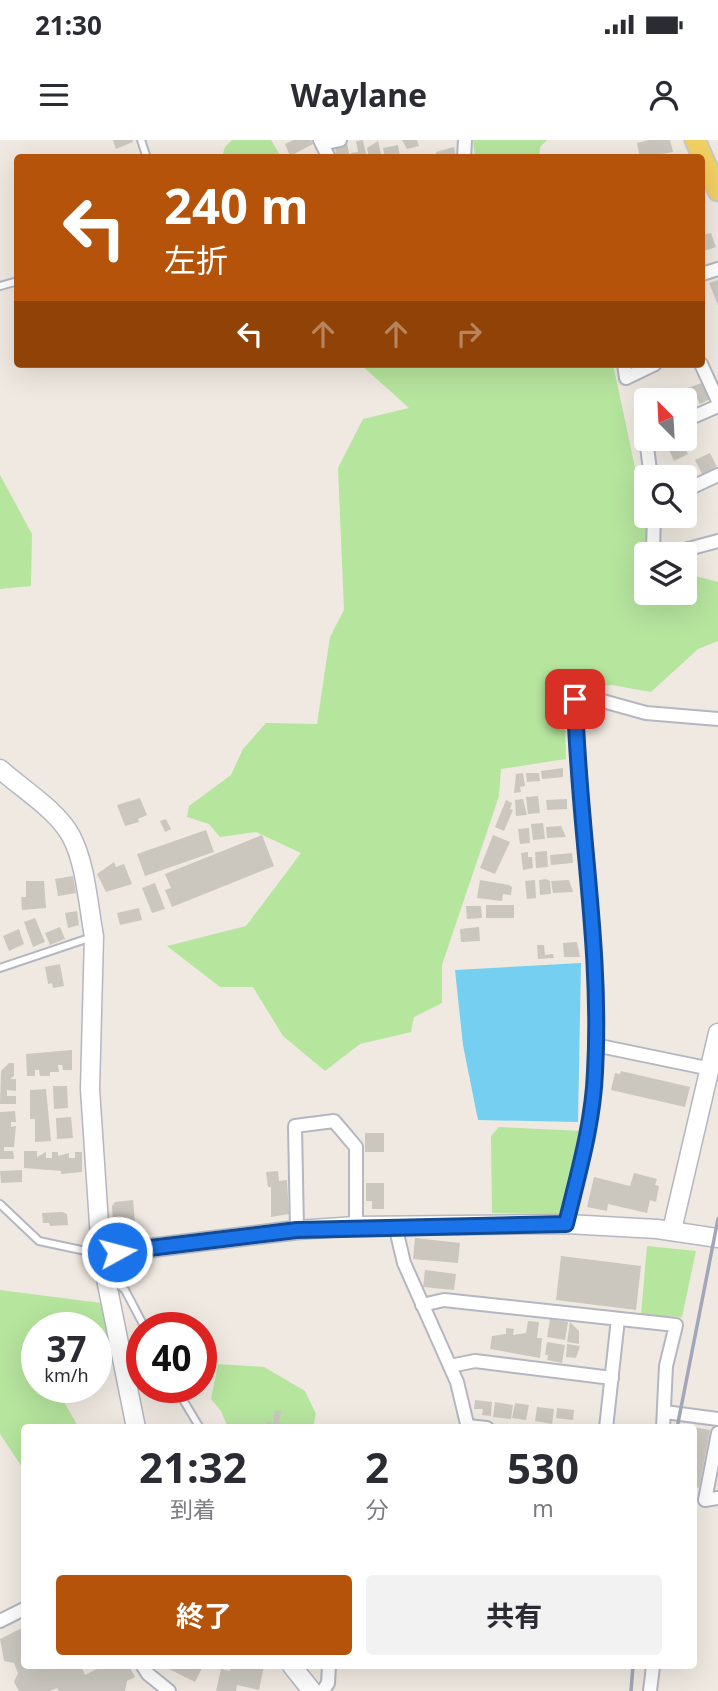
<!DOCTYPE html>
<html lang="ja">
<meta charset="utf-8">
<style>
:root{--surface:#fff;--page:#f2f2f3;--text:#2b2b33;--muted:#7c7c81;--accent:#b45309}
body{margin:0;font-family:"Noto Sans","Noto Sans JP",sans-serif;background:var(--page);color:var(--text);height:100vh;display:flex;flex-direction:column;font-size:26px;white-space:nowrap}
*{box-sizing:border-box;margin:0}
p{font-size:23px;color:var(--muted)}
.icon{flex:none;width:38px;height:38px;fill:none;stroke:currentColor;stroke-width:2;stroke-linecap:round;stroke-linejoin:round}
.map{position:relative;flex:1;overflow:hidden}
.drawer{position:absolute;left:21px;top:1284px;width:676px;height:245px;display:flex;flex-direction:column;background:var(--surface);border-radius:7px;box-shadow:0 7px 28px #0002}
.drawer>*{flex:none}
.top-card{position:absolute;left:14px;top:14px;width:691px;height:214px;border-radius:7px;box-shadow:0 7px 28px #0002;background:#b45309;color:#fff;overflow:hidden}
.needle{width:46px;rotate:336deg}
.fabs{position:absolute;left:634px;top:248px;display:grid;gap:14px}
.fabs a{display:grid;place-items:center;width:63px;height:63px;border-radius:7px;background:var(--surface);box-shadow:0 7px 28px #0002;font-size:35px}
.speed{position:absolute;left:21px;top:1172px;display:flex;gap:14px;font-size:35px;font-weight:700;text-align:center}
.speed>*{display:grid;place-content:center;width:91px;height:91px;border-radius:50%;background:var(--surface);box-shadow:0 7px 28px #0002;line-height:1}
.speed small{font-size:18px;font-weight:400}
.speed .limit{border:10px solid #d22;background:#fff;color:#111}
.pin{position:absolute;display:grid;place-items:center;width:60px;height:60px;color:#fff;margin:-30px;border-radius:14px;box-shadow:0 4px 10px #0006}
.me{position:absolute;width:77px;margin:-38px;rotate:83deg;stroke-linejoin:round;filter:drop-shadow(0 0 5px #0008)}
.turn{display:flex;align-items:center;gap:24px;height:147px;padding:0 35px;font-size:32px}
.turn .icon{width:91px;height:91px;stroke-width:2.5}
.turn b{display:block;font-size:49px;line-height:60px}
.lanes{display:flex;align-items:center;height:66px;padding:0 35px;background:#0003;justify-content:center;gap:35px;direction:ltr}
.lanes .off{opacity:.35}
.eta{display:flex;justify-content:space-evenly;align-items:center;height:119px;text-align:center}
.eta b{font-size:42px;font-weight:700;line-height:49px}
.cta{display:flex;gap:14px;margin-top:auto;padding:14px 35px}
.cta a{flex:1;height:80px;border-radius:7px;background:var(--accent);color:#fff;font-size:28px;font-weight:700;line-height:80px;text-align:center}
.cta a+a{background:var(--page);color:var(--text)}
.status{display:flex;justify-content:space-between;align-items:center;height:49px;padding:0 35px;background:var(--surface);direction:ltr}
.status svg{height:19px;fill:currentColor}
header{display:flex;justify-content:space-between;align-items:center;height:91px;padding:0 35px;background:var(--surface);font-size:32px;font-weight:700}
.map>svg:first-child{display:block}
.green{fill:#b6e59e}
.water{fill:#75cff0}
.building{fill:#cbc7bf}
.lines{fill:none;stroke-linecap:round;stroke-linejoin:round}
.lane-casing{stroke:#b4b7c1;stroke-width:10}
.street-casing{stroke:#b4b7c1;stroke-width:16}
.secondary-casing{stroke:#b4b7c1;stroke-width:21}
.primary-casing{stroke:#c9c9c9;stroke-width:23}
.lane{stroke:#fff;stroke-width:6}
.street{stroke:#fff;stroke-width:12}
.secondary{stroke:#fff;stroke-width:18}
.primary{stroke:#f2d163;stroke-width:19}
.rail{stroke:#a3a6b8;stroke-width:3.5}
.route-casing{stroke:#114b97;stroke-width:18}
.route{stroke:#1a73e8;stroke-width:12}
</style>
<div class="status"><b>21:30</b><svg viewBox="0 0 49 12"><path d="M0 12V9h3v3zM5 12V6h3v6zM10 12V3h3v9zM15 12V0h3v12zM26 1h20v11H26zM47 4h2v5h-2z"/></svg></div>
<header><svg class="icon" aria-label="menu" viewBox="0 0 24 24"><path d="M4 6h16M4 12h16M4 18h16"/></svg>Waylane<svg class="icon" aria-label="person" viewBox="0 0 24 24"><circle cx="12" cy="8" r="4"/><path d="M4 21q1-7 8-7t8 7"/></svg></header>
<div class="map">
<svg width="718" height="1551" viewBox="0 0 718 1551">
<rect width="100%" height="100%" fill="#efe9e1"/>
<!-- green -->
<g class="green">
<path d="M232,0H271L281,17H222L225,7Z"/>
<path d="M473,0H547L540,7L539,18L475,17Z"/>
<path d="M360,224H613L648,389L650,415H646V453H684V433L718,442V501L698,509L651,552L612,545L564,550L566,619L501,629L499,656L442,825V863L414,877L411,892L360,904L325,931L283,896L253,847H220L167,806L246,786L301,713L256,692L220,697L209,684L187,677L189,666L231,635L243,609L266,583L317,584L330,497L344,470L338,328L363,279L409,268Z"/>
<path d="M0,335L32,394L31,446L0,449Z"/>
<path d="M499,987L582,991L566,1066L558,1074L492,1073L491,996Z"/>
<path d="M647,1106L696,1111L682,1177L641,1175Z"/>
<path d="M0,1150L101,1163L108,1200L96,1204V1188H37V1248H56L79,1288H24V1330L0,1294Z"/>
<path d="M218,1224L264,1227L305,1251L316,1274L313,1288H228L221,1271L211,1259Z"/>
</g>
<!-- water -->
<path class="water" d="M581,823L578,982L478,980L463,905L455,830Z"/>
<!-- building -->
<g class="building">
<path d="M113,0H133V2L116,9Z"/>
<path d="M293,0H311L313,4L290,16L285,4Z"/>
<path d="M363,0L367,18H352L351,13L358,12L356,1Z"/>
<path d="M402,0H417L419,6L407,9Z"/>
<path d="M649,0H670L673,12L640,18L637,3Z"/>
<path d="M378,1L382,18H369L367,8Z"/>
<path d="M347,3L350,18H336L335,5Z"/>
<path d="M398,5L400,16L385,18L383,8Z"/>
<path d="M454,7L456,17L437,18L436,12Z"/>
<path d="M711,93L716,107L702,112V95Z"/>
<path d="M718,140V165L709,143Z"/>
<path d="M702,243L710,259L700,264L697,258L685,263L679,251Z"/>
<path d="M670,299H681L688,314L674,321L665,301Z"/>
<path d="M710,313L717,327L702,334L695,320Z"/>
<path d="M563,628V637L542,639L541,631Z"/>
<path d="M523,633L525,646L520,647L521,652L514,653L516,634Z"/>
<path d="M526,633H539L540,641L527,642Z"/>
<path d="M538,656L540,673L528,674L526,657Z"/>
<path d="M140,658L147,675L138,679L139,682L125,686L117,665Z"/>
<path d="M523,659L527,675L516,676L515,660Z"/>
<path d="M567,659V669L547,670L546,660Z"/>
<path d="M506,660L512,663L510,669L513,670L504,691L495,687Z"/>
<path d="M166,679L171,689L165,692L160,681Z"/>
<path d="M543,683L545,699L533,700L531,684Z"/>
<path d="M561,686L566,697L547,698L546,687Z"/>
<path d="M529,688L530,703L520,704L518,689Z"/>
<path d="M206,690L214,712L145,736L137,714Z"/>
<path d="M262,695L274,726L172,767L165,750L171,748L165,734Z"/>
<path d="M493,695L510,702L495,734L480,728Z"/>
<path d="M547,711L548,727L536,728L535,712Z"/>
<path d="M528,712V717H532L533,728L523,730L521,713Z"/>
<path d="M572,713L573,723L551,725L550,715Z"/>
<path d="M114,722L116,727L124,724L132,744L106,752L97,734Z"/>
<path d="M73,736L76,753L58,756L55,739Z"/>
<path d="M546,739L550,741L551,754L540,755L539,740Z"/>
<path d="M480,740L509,745L512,747L511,755L503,754L502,761L477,758Z"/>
<path d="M535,740L536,758L527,759L525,741Z"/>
<path d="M569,740L573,752L553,753L551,741Z"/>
<path d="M26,741H44L46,768L22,770L21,757H26Z"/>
<path d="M155,743L165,769L152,773L142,748Z"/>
<rect x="486" y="765" width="28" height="13"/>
<path d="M466,766H481L482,778L467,779Z"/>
<path d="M139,768L142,780L120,785L117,773Z"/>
<path d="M77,771L79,785L68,788L65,773Z"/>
<path d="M35,778L45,802L33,807L24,782Z"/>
<path d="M60,787L65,799L50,805L45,793Z"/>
<path d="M479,787L480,801L461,802L460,789Z"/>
<path d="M19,789L24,804L9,811L3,796Z"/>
<path d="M577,802L580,817H564L563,803Z"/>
<path d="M537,805H544L545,815L553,814L554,818L538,819Z"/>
<path d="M60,824L64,846L53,848L52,843L48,844L45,827Z"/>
<path d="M72,910V930H63L62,925H58L59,932H50V936H40L39,930H35V936H27L26,914Z"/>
<path d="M9,923H14V936L10,939H16V951L7,950V956H16V964H0L1,931Z"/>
<path d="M621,931L690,947L685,967L611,950L615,933L620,934Z"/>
<path d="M53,946H67L68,968L54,969Z"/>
<path d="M46,949L51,1001L35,1002V979H30V950Z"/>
<path d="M15,971L16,982H11V987L16,986L14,1007H4V1011H13L14,1019H0V972Z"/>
<path d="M71,977L73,998L57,999L56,978Z"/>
<rect x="365" y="993" width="19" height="19"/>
<path d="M24,1011H37V1017L46,1012V1018H52V1012H58V1016L69,1013V1018H75V1012H82V1032L61,1034V1031L24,1028Z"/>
<path d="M22,1030V1042L1,1043L0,1031Z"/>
<path d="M278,1031L279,1041L287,1040L289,1074L271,1077V1047H268L266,1032Z"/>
<path d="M634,1033L657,1039L655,1045L659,1046L656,1062L650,1060L647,1073L608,1064L607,1071L587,1067L594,1037L630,1046Z"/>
<path d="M366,1043H384V1069H372V1061H366Z"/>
<path d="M133,1060L135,1082L113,1084L112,1066L115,1062Z"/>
<path d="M62,1072L67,1074L68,1085L50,1086L49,1083H43L42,1073Z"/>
<path d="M415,1098L460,1103L458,1123L413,1119Z"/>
<path d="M561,1116L641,1126L636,1170L556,1160Z"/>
<path d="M425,1130L456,1134L454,1150L423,1147Z"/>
<path d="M550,1179L568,1182L565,1200L547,1197Z"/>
<path d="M528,1181L539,1182L537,1198H542L540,1218L490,1209L492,1196L506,1194V1188L514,1189L513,1195L526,1193Z"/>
<path d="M570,1182L579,1191V1204L567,1202Z"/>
<path d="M547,1202L565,1205L562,1223L547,1220L548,1215H545Z"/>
<path d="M567,1204L580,1206L576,1218L566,1217Z"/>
<path d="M475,1260L492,1262L491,1276L482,1275L483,1269H474Z"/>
<path d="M495,1262L513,1265L511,1279L493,1277Z"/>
<path d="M515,1263L529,1265L526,1280L512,1278Z"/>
<path d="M537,1267L554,1269L552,1284L535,1281Z"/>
<path d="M557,1268L574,1270L573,1280L556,1278Z"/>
<path d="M275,1270L281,1271L279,1283L289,1285L288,1288H266V1282L273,1283Z"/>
<path d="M693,1287L710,1290L699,1348L693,1346Z"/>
<path d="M24,1487V1526H81L85,1535L103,1526H129L135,1537L127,1541L125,1551H59L57,1548L50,1551H19L14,1542L18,1533L14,1523L4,1521L0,1499Z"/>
<path d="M163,1526H203L195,1542Z"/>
<path d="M231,1526H264L259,1550L237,1545L236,1551H216L221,1529L230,1531Z"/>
</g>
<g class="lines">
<defs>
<g id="lane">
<path d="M141,0L147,18"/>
<path d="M0,146L18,141"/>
<path d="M0,828L92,797"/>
<path d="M0,1064L39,1101L100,1114"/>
<path d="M109,1137L125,1150L145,1188"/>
<path d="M176,1248L200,1288"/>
</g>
<g id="street">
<path d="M320,0L329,18"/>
<path d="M322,4L340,0"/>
<path d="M464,18L465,0"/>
<path d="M702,134L718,129"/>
<path d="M624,224L626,238L655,224"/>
<path d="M701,224L718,261"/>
<path d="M684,281L718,266"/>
<path d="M646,299L651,338"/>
<path d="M684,351L718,335"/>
<path d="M654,376L653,411L659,415"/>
<path d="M666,415L718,401"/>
<path d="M595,905L711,929"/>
<path d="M567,1084C578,1034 592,984 595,932C602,807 578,684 575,559L599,560L646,573L718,579"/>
<path d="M395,1085L404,1123L457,1242L468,1288"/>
<path d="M297,1090L295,986L334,981L356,1007V1086"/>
<path d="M422,1165L444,1160L676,1185L666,1226L663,1288"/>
<path d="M450,1226L475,1221L612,1238"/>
<path d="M665,1272L718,1279"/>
<path d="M467,1286L487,1288"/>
<path d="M606,1288L618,1179"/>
<path d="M718,1293L705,1360L718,1358"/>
<path d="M0,1481L24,1469"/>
<path d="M143,1526L148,1534L169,1551"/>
<path d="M323,1551L328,1543L329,1526"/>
<path d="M650,1551L653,1526"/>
</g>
<g id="secondary">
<path d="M0,629C22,649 56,669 71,696C86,724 88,765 94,796L90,949L101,1114L136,1288"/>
<path d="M672,1090L718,893"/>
<path d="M101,1114L297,1090L356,1086L567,1084L657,1089L718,1098"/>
<path d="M292,1526L312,1551"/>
</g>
<path id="primary" d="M695,0L718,51"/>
</defs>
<!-- lane casing -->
<use href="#lane" class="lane-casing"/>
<!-- street casing -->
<use href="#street" class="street-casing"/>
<!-- secondary casing -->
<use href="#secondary" class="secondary-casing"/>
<!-- primary casing -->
<use href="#primary" class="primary-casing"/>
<!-- lane -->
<use href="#lane" class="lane"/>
<!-- street -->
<use href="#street" class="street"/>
<!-- secondary -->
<use href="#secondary" class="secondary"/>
<!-- primary -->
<use href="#primary" class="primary"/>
<!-- rail -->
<g class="rail">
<path d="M677,1288L718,1079"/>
<path d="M631,1551L633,1526"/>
</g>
</g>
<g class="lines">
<defs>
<path id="route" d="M117,1112L297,1090L566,1084C578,1034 593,984 595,932C602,807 578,684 575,559"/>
</defs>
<!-- route casing -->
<use href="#route" class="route-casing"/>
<!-- route -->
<use href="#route" class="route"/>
</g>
</svg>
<div class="fabs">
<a><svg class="needle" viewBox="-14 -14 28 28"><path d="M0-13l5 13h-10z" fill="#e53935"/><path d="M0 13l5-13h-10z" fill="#7c7c81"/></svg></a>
<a><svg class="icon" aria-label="search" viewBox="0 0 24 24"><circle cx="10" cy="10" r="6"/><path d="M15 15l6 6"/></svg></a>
<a><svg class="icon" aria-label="layers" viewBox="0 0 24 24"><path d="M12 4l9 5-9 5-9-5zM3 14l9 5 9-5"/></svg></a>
</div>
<div class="speed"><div>37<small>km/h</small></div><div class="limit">40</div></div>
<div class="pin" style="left:575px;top:559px;background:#d93025"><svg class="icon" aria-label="arrive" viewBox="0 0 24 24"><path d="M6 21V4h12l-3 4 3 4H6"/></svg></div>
<svg class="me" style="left:117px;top:1112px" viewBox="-20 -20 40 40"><circle r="17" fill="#1a73e8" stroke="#fff" stroke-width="3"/><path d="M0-11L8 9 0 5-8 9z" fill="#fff"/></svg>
<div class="top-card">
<div class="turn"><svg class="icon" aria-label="left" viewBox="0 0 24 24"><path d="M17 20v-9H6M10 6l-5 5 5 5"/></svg><div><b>240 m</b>左折</div></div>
<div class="lanes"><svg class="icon" aria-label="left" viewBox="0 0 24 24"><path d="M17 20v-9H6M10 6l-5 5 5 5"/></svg><svg class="icon off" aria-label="ahead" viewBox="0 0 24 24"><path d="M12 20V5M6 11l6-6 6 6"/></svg><svg class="icon off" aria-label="ahead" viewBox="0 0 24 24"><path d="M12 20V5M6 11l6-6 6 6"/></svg><svg class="icon off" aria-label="right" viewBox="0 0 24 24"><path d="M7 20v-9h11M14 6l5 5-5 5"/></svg></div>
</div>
<section class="drawer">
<div class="eta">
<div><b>21:32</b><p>到着</p></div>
<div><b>2</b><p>分</p></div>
<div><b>530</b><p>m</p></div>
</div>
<div class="cta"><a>終了</a><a>共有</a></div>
</section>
</div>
